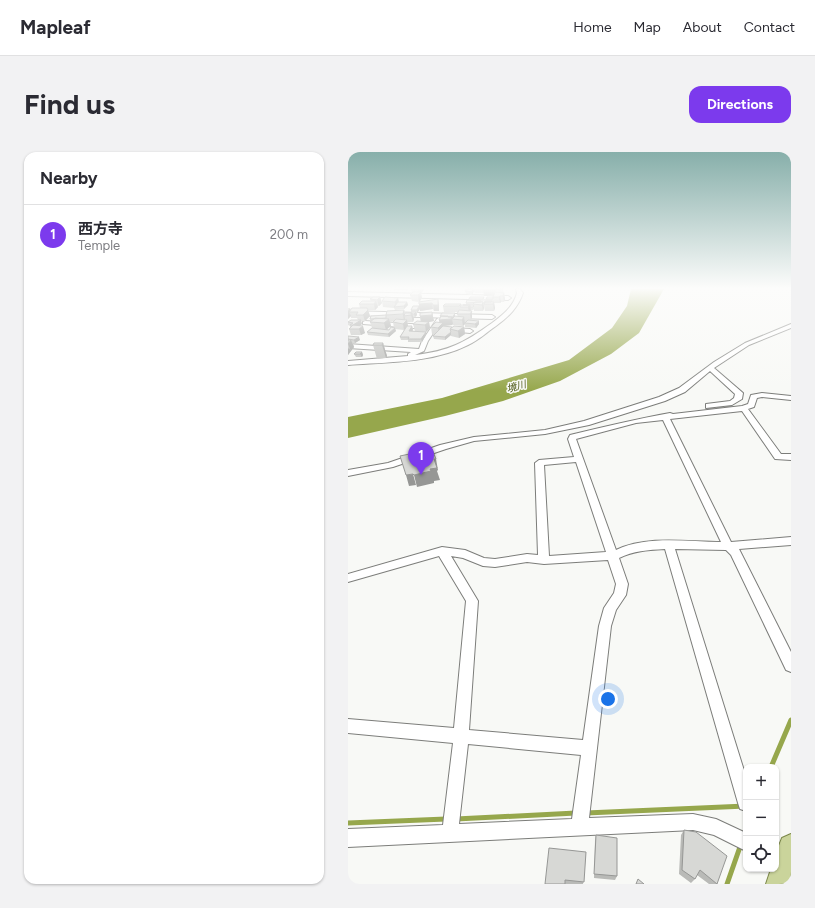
<!DOCTYPE html>
<html lang="en">
<head>
<meta charset="utf-8">
<style>
  body { margin:0; font-family:Figtree,"Noto Sans JP",sans-serif; background:#f2f2f3; color:#2b2b33 }
  .controls { position:absolute; right:12px; bottom:12px; display:grid; overflow:hidden; border-radius:8px; box-shadow:0 1px 3px #0004 }
  .controls button { width:36px; height:36px; display:grid; place-items:center; padding:0; border:0; border-bottom:1px solid #e1e1e2; background:#fff; color:#2b2b33; font:20px sans-serif }
  .you { position:absolute; left:260px; top:547px; width:14px; height:14px; margin:-10px; border:3px solid #fff; border-radius:50%; background:#1a73e8; box-shadow:0 0 0 6px #1a73e833 }
  .badge { display:grid; place-items:center; width:26px; height:26px; border-radius:50%; background:#7c3aed; color:#fff; font-size:13px; font-weight:700 }
  .pin { position:absolute; translate:-50% -33px; filter:drop-shadow(0 1px 2px #0008) }
  .pin::after { content:''; position:absolute; top:21px; width:14px; height:12px; background:inherit; clip-path:polygon(0 0,100% 0,50% 100%) }
  .list { margin:0; padding:0; list-style:none }
  h2 { display:flex; justify-content:space-between; align-items:center; height:52px; margin:0; padding:0 16px; font-size:17px }
  h2 small { font-size:13px; font-weight:400; color:#7c7c81 }
  .list li { display:grid; grid-template-columns:26px 1fr auto; gap:12px; align-items:center; box-sizing:border-box; height:60px; padding:0 16px; border-top:1px solid #e1e1e2 }
  .list b { display:block; font-size:15px; white-space:nowrap }
  .list p { margin:0; font-size:13px; white-space:nowrap; color:#7c7c81 }
  .list em { font-size:13px; font-style:normal; color:#7c7c81 }
  .icon { flex:none; width:22px; height:22px; fill:none; stroke:currentColor; stroke-width:2; stroke-linecap:round; stroke-linejoin:round }
  .map { position:relative; flex:none; width:443px; height:732px; overflow:hidden; border-radius:12px }
  header { display:flex; align-items:center; gap:24px; box-sizing:border-box; height:56px; padding:0 20px; background:#fff; border-bottom:1px solid #e1e1e2 }
  header strong { font-size:19px }
  nav { display:flex; gap:22px; margin-inline-start:auto; font-size:14px }
  .intro { display:flex; align-items:center; justify-content:space-between; box-sizing:border-box; height:96px; padding:0 24px }
  h1 { margin:0; font-size:28px }
  .button { padding:10px 18px; border-radius:12px; background:#7c3aed; color:#fff; font-size:14px; font-weight:700 }
  main { display:flex; gap:24px; padding:0 24px }
  aside { flex:1; background:#fff; border-radius:12px; box-shadow:0 1px 3px #0004 }
  .map>svg:first-child { display:block }
</style>
</head>
<body>
<header>
<strong>Mapleaf</strong>
<nav><a>Home</a><a>Map</a><a>About</a><a>Contact</a></nav>
</header>
<div class="intro"><h1>Find us</h1><a class="button">Directions</a></div>
<main>
<aside>
<h2>Nearby<small></small></h2>
<ul class="list">
<li><span class="badge">1</span><div><b>西方寺</b><p>Temple</p></div><em>200 m</em></li>
</ul>
</aside>
<div class="map">
<svg width="443" height="732" viewBox="0 0 443 732">
  <rect width="100%" height="100%" fill="#f8f9f6"/>
  <path fill="#96a74c" d="M283 137H316L291 181 263 202 212 229 155 249 97 264 0 286V265L94 246 221 208 264 176 279 154Z"/>
  <g fill="none" stroke-linecap="round" stroke-linejoin="round">
    <path stroke="#96a74c" stroke-width="5" d="M423 615 443 568
      M238 661 398 654
      M108 667 228 661
      M0 671 98 667
      M379 732 393 692"/>
    <g stroke="#7c7d7a" stroke-width="2">
      <path id="minor" d="M168 137H172L175 141C170 156 160 165 148 174 139 180 131 188 120 193 84 211 39 210 0 213V209L60 204V202L63 200 0 196V192L71 197 74 189 89 167 91 166 94 168 80 189 76 199 67 203C101 199 116 191 144 171 155 163 165 155 169 141Z
        M0 140 160 144 163 146 160 148 0 144Z
        M0 159 144 163 147 165 144 167 0 163Z
        M17 169 78 173 81 175 78 177 15 172V170Z
        M443 172V176L401 193 366 216 395 241 394 247 384 253 358 256V252L382 249 386 246 387 242 362 219 337 240 317 249 241 273 197 282 126 289 98 297 45 315 0 324V318L40 311 92 293 126 285 197 278 236 269 311 245 331 236 366 210 397 191Z
        M104 176 122 177 125 179 122 181 102 179V177Z
        M414 241 443 244V248L414 245 409 246 406 255 400 257 433 302H443V308L427 307 394 259 322 267 383 390 443 385V393L391 397 443 500V520L438 518 383 403 378 398 327 397 398 625V659L392 657 390 651 317 397C300 398 285 399 271 406L280 432 278 443 268 458 263 474 241 666 345 662 368 667 398 681V699L366 683 345 678 0 695V677L95 673 105 591 0 581V567L106 576 118 449 91 404 0 430V422L94 395 117 398 136 406 147 407 179 402 190 403 187 311 191 308 226 305 220 287 222 283C255 275 289 267 322 261L325 262 394 254 400 252 403 243ZM315 268 373 390C339 390 300 383 268 398L228 287 288 271ZM228 310 258 400 201 404 196 313ZM103 404 115 406 135 414 147 415 179 410 196 412 260 408 268 432 266 441 256 456 251 474 235 588 121 578 130 449ZM120 592 233 603 224 667 111 672Z"/>
    </g>
    <g stroke="#7b8749" stroke-width="2">
      <path id="primary" d="M443 682V732H418L423 717H428V701L434 686Z"/>
    </g>
    <use href="#minor" fill="#fff" fill-rule="evenodd"/>
    <use href="#primary" fill="#cad49b" fill-rule="evenodd"/>
  </g>
  <path fill="#b9bab7" fill-rule="evenodd" d="M46 137H61L59 138H46Z
    M63 137H76L73 141 74 146 72 149 91 153V159H86L85 157 72 159V157L69 161V163L67 165H65L66 167 65 170H59L60 174H64L65 178 64 179 78 180V183L74 190H60V188H53L52 185 56 178 47 177 48 179 41 185 20 183 19 180 24 176 22 170 23 169 22 167 23 164 57 162 62 161 63 160V158L71 154V150L64 149 62 143 64 142ZM46 169 45 170 46 176 41 178 39 177 43 174 42 170Z
    M118 137H155L157 147 156 150H153L152 151H146L147 156 146 159H137L136 154V156L135 159H126V157L125 158H122L124 165 123 168 131 172 128 176 117 175V172L115 174 105 173V172L104 173 95 174 104 175H116L117 182 111 186 103 184V183L97 188 86 187 85 184 87 182H84L83 175 92 171 91 168 92 166V164L107 161V164L110 165 109 162 110 160H96L95 154 113 152V153H118V151L121 148V147L136 145V148L135 150 138 149V147L145 145 146 143 136 144V141H127L126 139 124 143 118 142 117 139Z
    M32 145 34 151 31 154H30V155L27 158H20L22 164 17 169H13L14 172 11 174 17 181 13 183H3L1 177 2 176V174L0 173V170L10 168 9 166H3V164L0 167V156H2L3 158 12 156 11 152 23 149 22 147Z
    M50 146 51 150H59L60 153 56 157 47 158 46 156 35 155 34 149Z
    M84 160 86 169 81 170 82 176 78 180 67 179 65 172 73 169 72 164Z
    M0 184 12 188 7 191H5L6 195 0 203Z
    M35 191 39 204 38 206 29 207 25 193Z
    M14 200 15 203 14 205H8L6 202Z
    M336 678 369 732H361L349 723 347 727 343 731 331 722 333 683Z
    M248 683 269 724 267 728 246 726 247 688Z
    M238 700 235 732H197Z"/>
  <path fill="#969795" d="M70 137H76V138L73 141 74 146 71 150 70 143 71 142Z
    M125 137H126V139L124 143V140Z
    M142 137H149L148 138V141L147 143 136 144 135 138Z
    M156 141 157 147 156 150 155 144Z
    M152 144 153 150 152 151 151 145Z
    M32 145 34 151 31 154 29 148Z
    M50 146 51 152 48 155 47 150Z
    M90 147 91 153V159H86L85 153Z
    M28 149 30 155 27 158 26 152Z
    M59 150 60 153 56 157V154Z
    M135 150 136 156 135 159 134 153Z
    M146 150 147 156 146 159 145 152Z
    M84 151 85 157 72 159V157L69 161V158L71 154V152Z
    M122 153 123 159 121 161 120 155Z
    M2 156 3 160H1L3 164 0 167V159Z
    M20 158 22 164 17 169 15 163Z
    M56 158 57 164H56L57 166 56 169 55 162Z
    M124 159V165L123 168 122 162Z
    M68 160 69 163 67 165 66 162Z
    M84 160 86 169 81 170 82 176 78 180 77 173 73 171 72 164Z
    M64 161 66 167 65 170 63 163Z
    M107 161V165L104 167 105 172 104 173 95 174 96 177 91 182 90 176 92 173 91 168 103 167Z
    M116 165 117 172 115 174 114 168Z
    M41 167 43 174 38 178 36 171Z
    M13 168 14 172 7 177 5 173Z
    M59 168 60 174 56 178 55 172Z
    M131 169V172L128 176 127 172Z
    M15 174 17 181 13 183 11 177Z
    M64 174 65 178 62 183 61 179Z
    M116 175 117 182 111 186 110 179Z
    M47 176 48 179 41 185 40 182Z
    M78 180V183L74 190 73 187Z
    M103 180V183L97 188V185Z
    M11 185 12 188 7 191 6 188Z
    M3 188 6 195 3 199 0 192Z
    M35 191 39 204 38 206 34 193Z
    M1 196 3 199 0 203V197Z
    M14 200 15 203 14 205 12 202Z
    M86 307H88L90 318 89 319 92 328 86 329V331L69 335 66 323 82 317Z
    M65 322 68 333 61 334 58 323Z"/>
  <path fill="#d7d8d5" stroke="#969795" d="M118 137H125L124 140 117 139Z
    M148 137H155L154 138H148Z
    M65 140H73L70 143H62Z
    M147 140 156 141 155 144H152L151 145H145Z
    M25 145H32L29 148 22 147Z
    M37 145 50 146 47 150 34 149Z
    M122 145H136L135 147H121Z
    M139 145H145V147H138Z
    M90 147V153H85L84 151 71 152V150Z
    M119 148 133 149V150L118 151Z
    M14 149H28L26 152H11Z
    M137 149H144L143 150H137V151H136Z
    M50 150H59L56 154 46 155Z
    M127 150H135L134 153 125 152Z
    M137 150H146L145 152H136Z
    M97 152H113L111 154H95Z
    M113 153H122L120 155H112Z
    M115 153H125L126 154 125 155H122V153Z
    M65 154H71L69 158H63Z
    M4 156H19L20 158 15 163H8L10 160H1Z
    M56 158 55 162 38 163 39 159Z
    M111 158 124 159 122 162H109Z
    M63 160H68L66 162H64V161H62Z
    M84 160V163L72 164V161Z
    M57 161H64L63 163 56 164Z
    M94 161H107L105 165H100V164H92Z
    M38 163V166L22 167 23 164Z
    M93 164 104 165 103 167 91 168Z
    M107 164 116 165 114 168 104 167Z
    M27 166 41 167 36 171 22 170Z
    M48 167 59 168 55 172 45 170Z
    M3 168H13L5 173H2L5 171 0 170Z
    M120 168 131 169 127 172 117 171Z
    M69 169 81 170 77 173 65 172Z
    M88 170 95 171 90 176 83 175Z
    M5 173 15 174 11 177H1Z
    M59 174H64L61 179 78 180 73 187H60L61 185H52Z
    M95 174 104 175 102 177 103 180 97 185 85 184Z
    M106 174 116 175 110 179 102 177Z
    M43 175 47 176 40 182 19 180 24 176 41 178Z
    M0 184 11 185 6 188 0 187Z
    M0 188H3L0 192Z
    M26 191H35L34 193H25Z
    M8 200H14L12 202H6Z
    M84 297 88 307H86L89 316 82 317 83 319 66 323 65 322 58 323 52 304Z
    M336 678 348 680 379 704 369 732 352 718 347 727 334 718Z
    M248 683 269 686V724L246 722Z
    M201 696 238 700 236 730 217 728V732H197Z
    M290 727 296 732H288Z"/>
  <linearGradient id="sky" x2="0" y2="1"><stop stop-color="#87afaa"/><stop offset="0.57" stop-color="#fcfcfb"/><stop offset="1" stop-color="#fcfcfb" stop-opacity="0"/></linearGradient>
  <rect width="443" height="239" fill="url(#sky)"/>
  <g text-anchor="middle" stroke-width="3" stroke-linejoin="round" paint-order="stroke">
    <g font-size="10" font-style="italic" fill="#4d5816" stroke="#f8f9f6">
      <text transform="translate(168 234) rotate(-15)" y="4">境川</text>
    </g>
  </g>
</svg>
<div class="controls">
<button>+</button>
<button>−</button>
<button><svg class="icon" aria-label="locate" viewBox="0 0 24 24"><circle cx="12" cy="12" r="6"/><path d="M12 2v4M12 18v4M2 12h4M18 12h4"/></svg></button>
</div>
<div class="you"></div>
<div class="pin badge" style="left:73px;top:323px">1</div>
</div>
</main>
</body>
</html>
